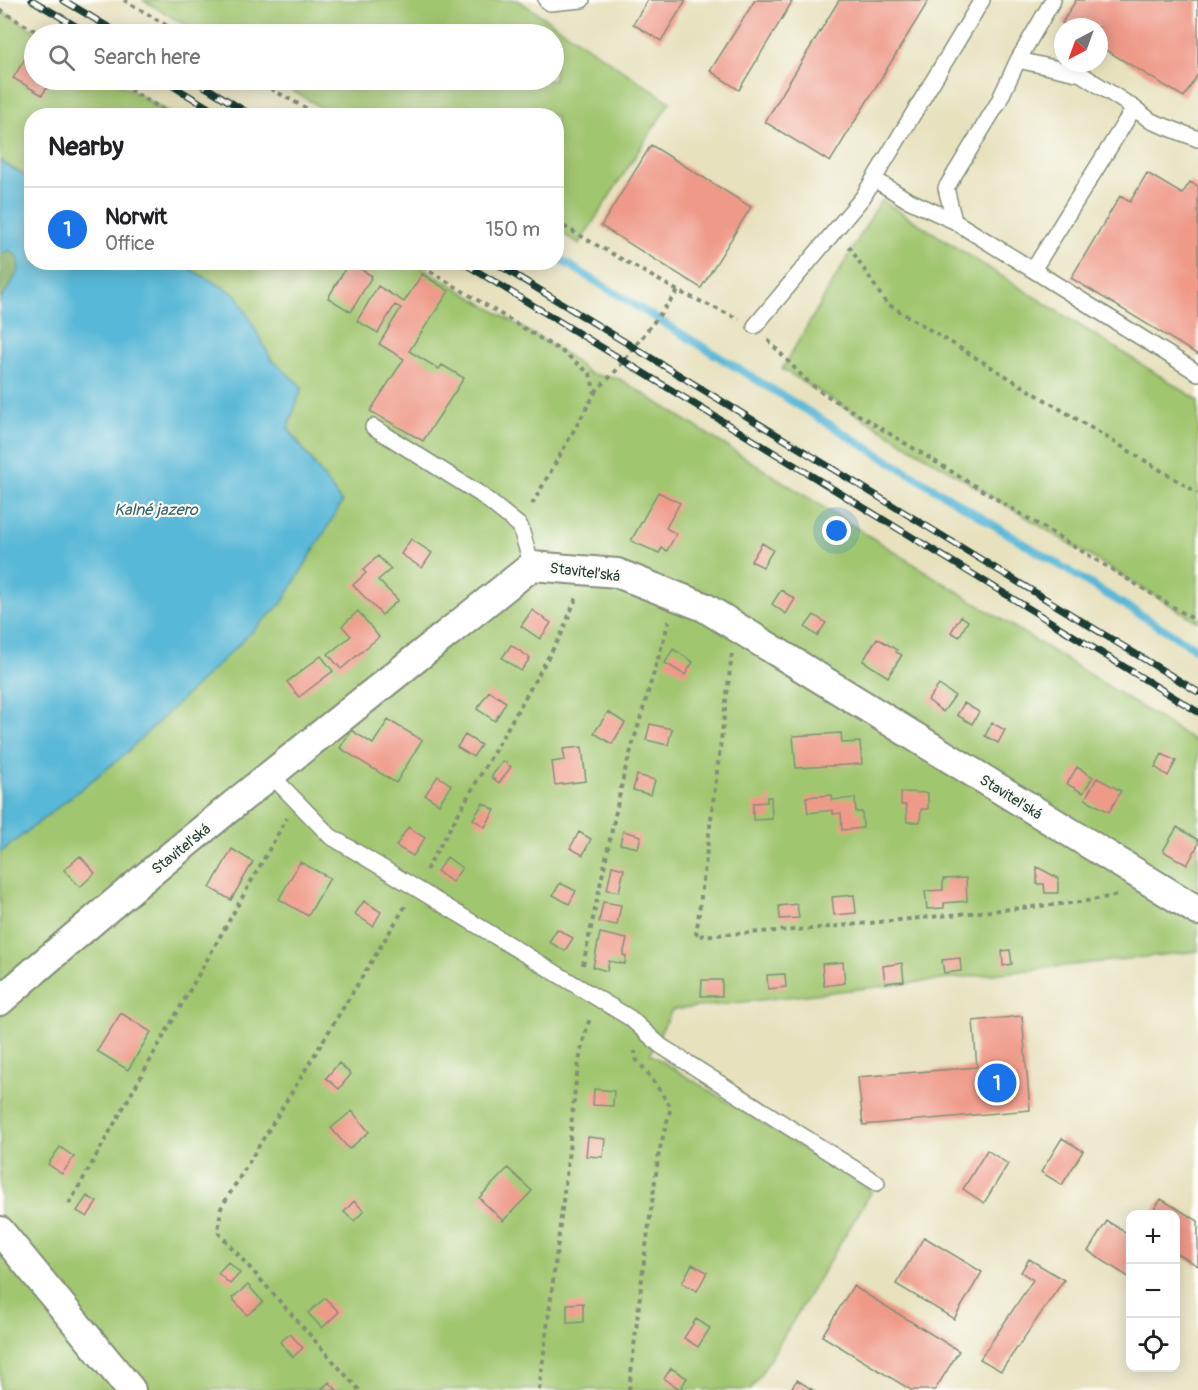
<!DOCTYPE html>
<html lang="en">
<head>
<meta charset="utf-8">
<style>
  body { margin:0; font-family:Pangolin,sans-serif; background:#f2f2f2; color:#202124 }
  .controls { position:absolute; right:18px; bottom:18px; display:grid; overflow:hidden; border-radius:12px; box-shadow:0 3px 15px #0003 }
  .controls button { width:54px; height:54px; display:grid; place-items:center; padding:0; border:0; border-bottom:2px solid #e0e0e0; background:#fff; color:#202124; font:30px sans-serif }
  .compass { position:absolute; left:1054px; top:18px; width:54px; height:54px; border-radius:50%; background:#fff; box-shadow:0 3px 15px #0003; rotate:221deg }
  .you { position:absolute; left:837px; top:531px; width:21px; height:21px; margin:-15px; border:4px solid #fff; border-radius:50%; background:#1a73e8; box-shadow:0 0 0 9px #1a73e833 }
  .badge { display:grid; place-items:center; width:39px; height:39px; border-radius:50%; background:#1a73e8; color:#fff; font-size:20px; font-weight:700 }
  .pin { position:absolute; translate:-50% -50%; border:3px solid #fff; box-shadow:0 2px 6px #0006 }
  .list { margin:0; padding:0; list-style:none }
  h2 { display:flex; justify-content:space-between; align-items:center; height:78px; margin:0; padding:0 24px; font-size:26px }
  h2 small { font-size:20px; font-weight:400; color:#757577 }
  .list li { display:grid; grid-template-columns:39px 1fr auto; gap:18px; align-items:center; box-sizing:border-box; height:84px; padding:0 24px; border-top:2px solid #e0e0e0 }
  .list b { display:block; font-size:22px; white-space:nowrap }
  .list p { margin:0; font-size:20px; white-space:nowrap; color:#757577 }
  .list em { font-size:20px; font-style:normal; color:#757577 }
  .icon { flex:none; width:33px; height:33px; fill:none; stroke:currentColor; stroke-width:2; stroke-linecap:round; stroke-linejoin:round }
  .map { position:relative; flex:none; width:1198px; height:1390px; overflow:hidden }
  .search { position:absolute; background:#fff; box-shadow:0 3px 15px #0003; left:24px; top:24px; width:540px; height:66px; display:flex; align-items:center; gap:15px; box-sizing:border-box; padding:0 21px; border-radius:33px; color:#757577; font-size:22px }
  .panel { position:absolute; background:#fff; box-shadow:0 3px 15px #0003; left:24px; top:108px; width:540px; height:162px; border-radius:24px }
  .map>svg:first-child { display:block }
</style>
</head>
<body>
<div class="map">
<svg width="1198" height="1390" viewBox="0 0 1198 1390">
  <rect width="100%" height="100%" fill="#fdfcf7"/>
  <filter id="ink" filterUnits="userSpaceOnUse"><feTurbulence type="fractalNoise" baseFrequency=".0167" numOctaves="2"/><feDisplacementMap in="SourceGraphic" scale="12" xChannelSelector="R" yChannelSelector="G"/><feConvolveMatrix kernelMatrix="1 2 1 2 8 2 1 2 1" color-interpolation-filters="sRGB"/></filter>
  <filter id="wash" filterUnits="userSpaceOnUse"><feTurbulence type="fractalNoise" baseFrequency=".008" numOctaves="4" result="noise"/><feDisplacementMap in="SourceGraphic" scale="24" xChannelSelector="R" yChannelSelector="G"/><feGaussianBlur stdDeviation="1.35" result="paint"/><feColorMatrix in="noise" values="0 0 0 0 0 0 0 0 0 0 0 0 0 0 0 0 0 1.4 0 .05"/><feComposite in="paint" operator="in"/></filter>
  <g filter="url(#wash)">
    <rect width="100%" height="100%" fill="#e7e1be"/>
    <path fill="#a1c670" stroke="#608252" stroke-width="1.5" d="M143 0H518L670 102 579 244 557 230 556 116 334 115 274 80H554V34H200Z
      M0 10 40 34H34V80H114L173 115 32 116 31 179 0 161Z
      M881 200 1198 400V622L782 369Z
      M179 263H415L566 354 590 374 620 379 1198 743V951L672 1010 650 1054 872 1191 751 1390H0V853L124 755 342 503 288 428 302 387 271 359 237 295Z"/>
    <path fill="#80ab62" stroke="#50744b" stroke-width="1.5" d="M10 250 19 258V271L0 301V254Z"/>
    <path fill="#59b8d7" stroke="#3c7a86" stroke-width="1.5" d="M0 161 31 179 32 262 179 263 237 295 271 359 302 387 288 428 342 503 282 603 124 755 0 853V301L19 271V258L10 250 0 254Z"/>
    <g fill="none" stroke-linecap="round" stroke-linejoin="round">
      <path stroke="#59b8d7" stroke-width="8" d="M556 257 1198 650"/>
    </g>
    <g id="blocks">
      <path fill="#ef9a89" d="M648 0H686L661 41 633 24Z
        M755 0H793L739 90 710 71Z
        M839 0H929L830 162 765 122Z
        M1076 0H1198V74L1184 97 1099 46V27H1069L1062 23Z
        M33 46 34 47V80H52L42 95 13 78Z
        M651 145 751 207 701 288 601 226Z
        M1147 173 1182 194 1190 182 1198 186V355L1071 278 1120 196 1130 202Z
        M349 262 372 276 351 312 328 298Z
        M422 274 449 291 409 351 439 369 442 365 464 378 423 441 370 411 404 359 379 344 401 308 395 305 378 333 357 321 378 286 404 302Z
        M658 492 680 503 666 528 676 534 667 551 662 548 659 553 631 541Z
        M411 539 432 553 422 568 401 554Z
        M762 543 773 550 763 567 751 561Z
        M378 556 391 569 378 580 398 600 382 615 353 585 366 573 363 570Z
        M781 590 795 599 786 614 772 604Z
        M532 610 551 623 540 639 521 626Z
        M358 611 379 637 341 669 328 654 351 636 342 626Z
        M814 615 826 623 817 636 805 627Z
        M961 616 968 621 959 637 951 632Z
        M877 638 897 650 896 652 902 655 888 677 863 661Z
        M511 645 530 658 521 671 502 658Z
        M673 649 693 662 685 675 665 663Z
        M321 656 333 671 299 697 287 682Z
        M939 685 955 696 943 712 928 700Z
        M489 691 506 702 495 721 477 709Z
        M964 703 979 712 972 724 957 715Z
        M608 712 625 723 612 744 594 733Z
        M388 720 422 740 396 783 340 748 351 730 373 744Z
        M992 723 1005 730 998 743 985 736Z
        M650 724 672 729 668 745 646 740Z
        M841 733 842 743 860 742 862 764 796 768 793 736Z
        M465 735 481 745 473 757 457 747Z
        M582 747 586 781 555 785 552 762 565 760 563 749Z
        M1162 754 1176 761 1168 776 1155 767Z
        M503 761 511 767 499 783 491 777Z
        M1077 767 1093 777 1083 793 1067 784Z
        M637 775 655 780 651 795 633 790Z
        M438 776 451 785 439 804 425 795Z
        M1097 778 1121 791 1109 812 1085 799Z
        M901 792 928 793V809H921L920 822H907L906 805H901Z
        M832 795V800L855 798 856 812H862L863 828 842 830 841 813 833 814V810L808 813 806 797Z
        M767 797H771L772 819 753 820V803L767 802Z
        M483 803 495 810 485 827 473 819Z
        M408 827 425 838 413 856 396 846Z
        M1177 827 1198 840V845L1187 865 1163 851Z
        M623 831 641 836 638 848 620 844Z
        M579 832 591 839 583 855 570 848Z
        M232 849 253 862 231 900 210 888Z
        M80 856 95 873 80 887 64 870Z
        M447 857 462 868 452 882 437 871Z
        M300 862 330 878 308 916 279 899Z
        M612 866 624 869 619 892 607 890Z
        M1037 867 1058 878V893H1045L1044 884H1037Z
        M966 878 967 901 944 903V908L927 909 925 891 943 890V879Z
        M560 883 576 891 569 904 553 895Z
        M854 895 856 913 834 915 832 897Z
        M364 901 381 912 373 926 355 914Z
        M603 902 621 905 617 925 599 922Z
        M797 904 799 918 780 919 779 906Z
        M557 929 573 938 565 951 549 942Z
        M600 933 627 939 623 955 626 956 625 964 609 961 607 971 593 967Z
        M1010 950 1012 964 1003 966 1002 951Z
        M960 958 961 971 944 973 942 960Z
        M843 962 845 983 824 986 822 964Z
        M902 963 904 981 885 983 883 966Z
        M785 974 786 987 768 989 767 975Z
        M702 980H722V996H701Z
        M121 1013 151 1032 128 1070 97 1051Z
        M1022 1016 1030 1110 863 1125 858 1077 977 1067 973 1021Z
        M339 1063 351 1074 339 1089 326 1078Z
        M594 1089 614 1091 613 1106 593 1105Z
        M352 1111 369 1132 349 1149 331 1128Z
        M588 1137 605 1139 603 1157 586 1156Z
        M1062 1138 1083 1151 1062 1185 1041 1172Z
        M60 1147 74 1157 62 1174 48 1164Z
        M987 1150 1008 1164 984 1203 963 1189Z
        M508 1168 532 1191 503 1221 479 1198Z
        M87 1196 97 1202 87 1217 77 1211Z
        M1161 1199 1198 1221V1266L1176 1253V1215L1151 1214Z
        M354 1201 364 1211 354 1221 344 1212Z
        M1107 1221 1130 1235V1278L1088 1251Z
        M924 1237 982 1272 954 1319 896 1284Z
        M1029 1259 1064 1280 1001 1371 980 1359 1033 1280 1021 1272Z
        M228 1262 240 1273 230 1284 218 1273Z
        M692 1264 707 1272 697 1291 682 1283Z
        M248 1285 263 1302 247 1315 232 1298Z
        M853 1286 959 1351 935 1390H911L822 1336Z
        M325 1298 339 1312 322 1328 308 1313Z
        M583 1303V1322L567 1323V1304Z
        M696 1319 710 1328 698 1347 684 1338Z
        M290 1334 303 1348 293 1357 280 1342Z
        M671 1368 687 1378 680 1389 664 1379Z
        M797 1380 813 1390H790Z
        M329 1382 337 1390H321Z"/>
    </g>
  </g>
  <g filter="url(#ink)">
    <use href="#blocks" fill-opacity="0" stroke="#838f79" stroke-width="1.5"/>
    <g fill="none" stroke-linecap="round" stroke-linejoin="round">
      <g stroke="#838f79" stroke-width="18">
        <path id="lane" d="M546 0 550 3 582 0
          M1018 60 1081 74 1134 108 1151 121 1198 139
          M874 179 906 199 954 221 946 188 998 103 1018 60 1053 0
          M954 221 1033 270 1134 108
          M1033 270 1198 373
          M755 326 863 197 982 0
          M373 427 480 494 520 526 532 566
          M271 775 330 836 630 1018 661 1046 877 1183"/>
      </g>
      <g stroke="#838f79" stroke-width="32">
        <path id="street" d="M0 1001C172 850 353 709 532 566L617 573 704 607 1198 911
          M0 1231 131 1390"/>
      </g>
      <path stroke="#838f79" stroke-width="4" stroke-dasharray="4.5 4.5" stroke-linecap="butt" d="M124 0 181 34
        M0 10 40 34
        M114 80 173 116
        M255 80 320 116
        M556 222 678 291 739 319
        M849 246 886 303 1198 493
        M415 262 566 354 590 374 595 393 530 508
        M768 340 803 377 818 390 1198 622
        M595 392 615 372 678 291
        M732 654 696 936 809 929 1081 902 1119 895
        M426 870 561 635 577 596
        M583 965 624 774 669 621
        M69 1204 287 818
        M359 1390 218 1232 221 1208 406 905
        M539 1390C549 1313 559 1236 568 1159 573 1115 575 1057 591 1016
        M629 1390 644 1261 659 1152 671 1107 647 1072 636 1059 635 1051"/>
      <use href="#lane" stroke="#fff" stroke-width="15"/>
      <use href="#street" stroke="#fff" stroke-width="28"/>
      <g stroke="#1f3d34" stroke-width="7">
        <path id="rail" d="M32 0 89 34
          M63 0 120 34
          M163 80 222 116
          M194 80 253 116
          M462 262 1198 712
          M494 262 1198 692"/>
      </g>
      <use href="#rail" stroke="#fdfcf7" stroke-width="4.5" stroke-dasharray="14" stroke-linecap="butt"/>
    </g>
  </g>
  <g text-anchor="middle" stroke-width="4.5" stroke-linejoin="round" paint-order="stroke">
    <g font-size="15" fill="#1f3d34" stroke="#fdfcf7">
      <text transform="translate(585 572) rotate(7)" y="5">Staviteľská</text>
      <text transform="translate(1011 797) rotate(32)" y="5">Staviteľská</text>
      <text transform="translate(181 849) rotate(-39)" y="5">Staviteľská</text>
    </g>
    <g font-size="16" font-style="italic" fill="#306265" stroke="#fdfcf7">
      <text x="156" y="515">Kalné jazero</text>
    </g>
  </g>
</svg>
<div class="controls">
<button>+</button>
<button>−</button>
<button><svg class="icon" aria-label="locate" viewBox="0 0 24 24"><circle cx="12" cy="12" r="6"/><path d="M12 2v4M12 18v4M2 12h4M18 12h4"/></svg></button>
</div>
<svg class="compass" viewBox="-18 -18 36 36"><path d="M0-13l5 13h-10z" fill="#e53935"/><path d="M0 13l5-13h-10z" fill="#757577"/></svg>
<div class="you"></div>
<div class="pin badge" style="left:997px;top:1083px">1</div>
<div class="search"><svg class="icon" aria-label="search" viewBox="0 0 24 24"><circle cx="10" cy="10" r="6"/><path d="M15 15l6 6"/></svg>Search here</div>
<section class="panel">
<h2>Nearby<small></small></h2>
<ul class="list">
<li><span class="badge">1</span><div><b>Norwit</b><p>Office</p></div><em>150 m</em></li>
</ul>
</section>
</div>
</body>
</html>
